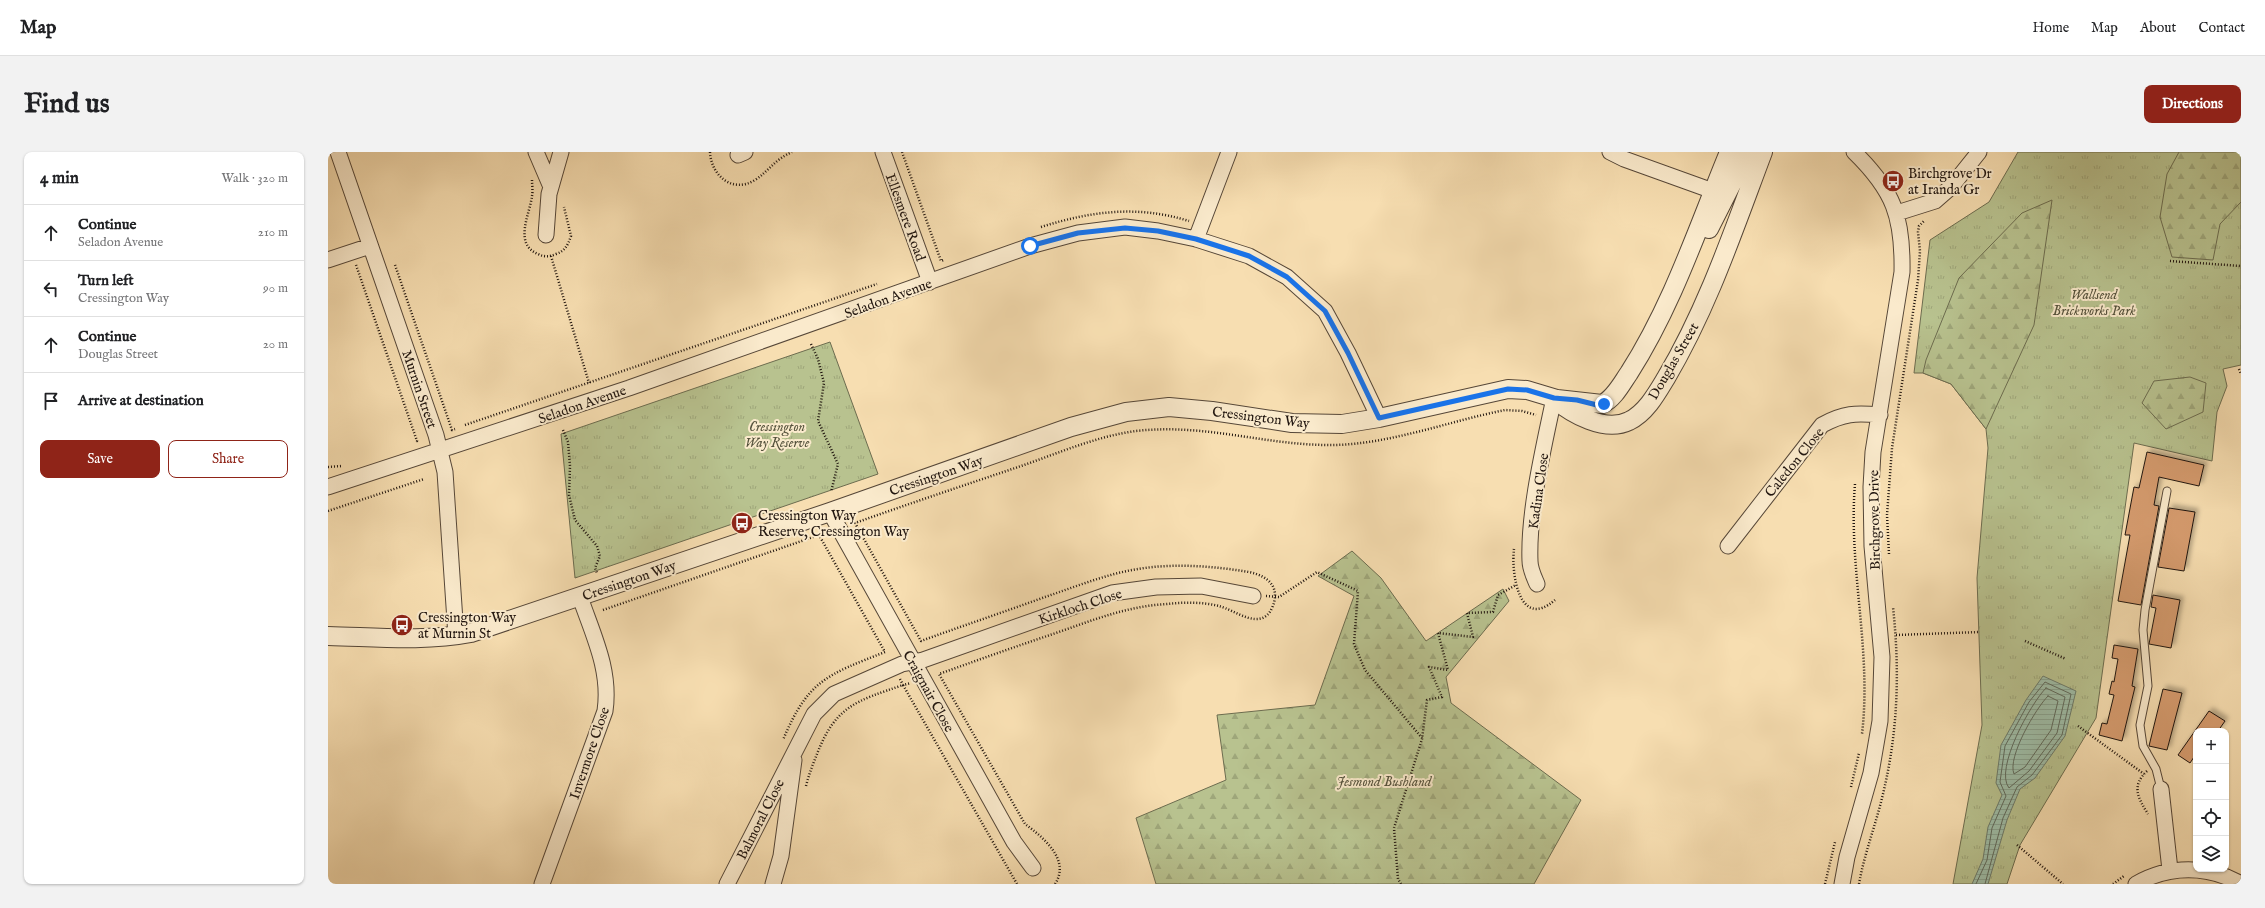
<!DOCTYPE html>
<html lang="en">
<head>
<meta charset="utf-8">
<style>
  body { margin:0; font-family:"IM FELL English",serif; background:#f2f2f2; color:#202124 }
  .controls { position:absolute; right:12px; bottom:12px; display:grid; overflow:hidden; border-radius:8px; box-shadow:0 1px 3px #0004 }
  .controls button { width:36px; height:36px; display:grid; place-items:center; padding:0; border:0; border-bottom:1px solid #e0e0e0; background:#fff; color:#202124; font:20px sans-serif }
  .stop { position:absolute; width:12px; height:12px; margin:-9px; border:3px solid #1a73e8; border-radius:50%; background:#fff }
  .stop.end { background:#1a73e8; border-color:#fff; box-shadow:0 1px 4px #0008 }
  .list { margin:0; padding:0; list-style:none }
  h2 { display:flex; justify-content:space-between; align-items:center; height:52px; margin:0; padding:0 16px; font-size:17px }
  h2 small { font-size:13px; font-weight:400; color:#757577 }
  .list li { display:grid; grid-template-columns:26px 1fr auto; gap:12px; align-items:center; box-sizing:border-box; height:56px; padding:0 16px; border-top:1px solid #e0e0e0 }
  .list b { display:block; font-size:15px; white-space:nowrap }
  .list p { margin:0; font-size:13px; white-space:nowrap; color:#757577 }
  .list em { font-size:13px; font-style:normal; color:#757577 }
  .actions { display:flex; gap:8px; padding:12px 16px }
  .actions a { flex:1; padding:9px 0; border:1px solid #8f2418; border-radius:8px; text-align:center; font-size:14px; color:#8f2418 }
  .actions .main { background:#8f2418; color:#fff }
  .icon { flex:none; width:22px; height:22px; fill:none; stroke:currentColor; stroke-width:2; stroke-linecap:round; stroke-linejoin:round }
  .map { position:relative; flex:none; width:1913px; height:732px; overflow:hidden; border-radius:8px }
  header { display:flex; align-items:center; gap:24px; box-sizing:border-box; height:56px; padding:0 20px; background:#fff; border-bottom:1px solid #e0e0e0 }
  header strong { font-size:19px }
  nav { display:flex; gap:22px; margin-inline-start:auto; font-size:14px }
  .intro { display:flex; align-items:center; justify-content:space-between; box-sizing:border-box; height:96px; padding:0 24px }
  h1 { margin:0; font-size:28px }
  .button { padding:10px 18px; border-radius:8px; background:#8f2418; color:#fff; font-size:14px; font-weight:700 }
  main { display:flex; gap:24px; padding:0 24px }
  aside { flex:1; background:#fff; border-radius:8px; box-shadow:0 1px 3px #0004 }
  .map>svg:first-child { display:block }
</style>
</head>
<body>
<header>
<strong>Map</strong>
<nav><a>Home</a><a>Map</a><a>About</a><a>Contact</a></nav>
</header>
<div class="intro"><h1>Find us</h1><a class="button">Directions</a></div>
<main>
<aside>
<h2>4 min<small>Walk · 320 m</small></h2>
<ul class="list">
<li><svg class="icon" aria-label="ahead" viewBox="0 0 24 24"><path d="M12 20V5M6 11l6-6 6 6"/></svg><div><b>Continue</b><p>Seladon Avenue</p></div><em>210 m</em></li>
<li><svg class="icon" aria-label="left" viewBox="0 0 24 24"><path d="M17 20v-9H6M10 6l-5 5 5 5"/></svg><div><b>Turn left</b><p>Cressington Way</p></div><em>90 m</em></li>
<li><svg class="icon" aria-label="ahead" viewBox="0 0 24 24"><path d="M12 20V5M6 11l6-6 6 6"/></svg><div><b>Continue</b><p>Douglas Street</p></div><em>20 m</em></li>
<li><svg class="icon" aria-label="arrive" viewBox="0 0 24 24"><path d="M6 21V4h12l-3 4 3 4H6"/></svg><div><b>Arrive at destination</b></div></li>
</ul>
<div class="actions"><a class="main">Save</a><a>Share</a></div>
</aside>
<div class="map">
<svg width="1913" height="732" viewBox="0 0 1913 732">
  <defs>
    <pattern id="grass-tufts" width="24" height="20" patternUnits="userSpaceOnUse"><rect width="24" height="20" fill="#b8c28f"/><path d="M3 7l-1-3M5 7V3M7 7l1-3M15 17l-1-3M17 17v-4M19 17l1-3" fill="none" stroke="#9ea67a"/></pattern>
    <pattern id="forest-firs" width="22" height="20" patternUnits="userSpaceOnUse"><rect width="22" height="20" fill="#b8c28f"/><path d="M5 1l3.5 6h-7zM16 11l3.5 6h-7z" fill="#9ea67a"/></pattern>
    <pattern id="water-rules" width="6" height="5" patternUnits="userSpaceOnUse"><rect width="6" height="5" fill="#9ebda7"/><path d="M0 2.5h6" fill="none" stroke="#88a28f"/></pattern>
    <filter id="shadow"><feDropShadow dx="3.5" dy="-3.5" stdDeviation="2" flood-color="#0004"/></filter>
  </defs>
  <rect width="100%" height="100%" fill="#f7deb1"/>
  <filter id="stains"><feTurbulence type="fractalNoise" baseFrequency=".005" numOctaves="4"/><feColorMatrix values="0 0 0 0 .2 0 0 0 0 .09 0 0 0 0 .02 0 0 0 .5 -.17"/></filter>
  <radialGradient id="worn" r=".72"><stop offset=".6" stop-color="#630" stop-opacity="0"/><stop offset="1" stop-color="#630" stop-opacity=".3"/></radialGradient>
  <path fill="url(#grass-tufts)" stroke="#6c6c4f" d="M1690 0H1913V213L1895 217 1899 234 1889 260 1884 309 1806 291 1768 566 1692 693 1679 732H1625L1654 573 1649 426 1660 296 1658 277 1623 232 1595 221H1586L1602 88 1661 50Z
    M502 190 550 322 247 426 233 282Z"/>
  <path fill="url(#forest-firs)" stroke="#6c6c4f" d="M1851 0H1913V50L1892 72 1885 108 1844 105 1832 65 1839 22Z
    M1724 48 1706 173 1658 277 1623 232 1595 221 1598 208 1631 126 1694 61Z
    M1862 225 1878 231 1875 260 1838 277 1814 251 1826 229Z
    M1024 399 1053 426 1098 489 1175 437 1181 449 1118 525 1123 551 1253 648 1206 732H828L808 666 898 628 889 563 987 553 1026 444 990 424Z"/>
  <path fill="url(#water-rules)" stroke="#6c7a6a" d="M1715 524 1748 539 1737 584 1707 626 1692 637 1679 668 1660 732H1644L1655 707 1660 675 1674 643 1668 631 1673 593 1698 548Z"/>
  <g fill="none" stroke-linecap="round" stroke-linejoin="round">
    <path stroke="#5f695b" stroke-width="1" d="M1718 536 1737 545 1729 581 1701 619 1681 636C1666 617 1703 551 1718 536Z
      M1720 544 1730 549 1723 578 1697 615 1686 622C1679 605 1708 556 1720 544Z
      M1648 732 1659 708 1664 676 1678 644 1672 630 1677 594 1701 550 1717 530 1743 542 1734 583 1704 623 1689 635 1675 666 1657 732"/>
  </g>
  <path fill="#d59b6e" stroke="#20150f" filter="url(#shadow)" d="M1819 300 1876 313 1871 334 1831 325 1826 353 1831 354 1813 453 1790 449 1802 383H1797L1806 335 1811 336Z
    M1841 356 1867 360 1856 419 1830 415Z
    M1825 443 1852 448 1843 496 1821 492 1828 456 1823 455Z
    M1786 493 1810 497 1804 534 1807 535 1794 589 1771 583 1774 571 1779 572 1786 543 1781 542 1784 529 1786 530 1790 507 1784 506Z
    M1835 537 1854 541 1839 598 1821 594Z
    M1881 559 1897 569 1890 579H1868V602L1862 611 1850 603Z"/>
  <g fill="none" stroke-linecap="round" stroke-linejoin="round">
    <g stroke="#564738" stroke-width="9">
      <path id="service" d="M1833 637 1828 617 1815 594 1812 573 1820 534 1815 478 1817 458 1839 339"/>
    </g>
    <g stroke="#564738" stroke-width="17">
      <path id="minor" d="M10 0 108 283 117 320 128 484
        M208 0 223 35
        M555 0 602 130
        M1282 0 1296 7 1385 39
        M410 3 417 0
        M1569 61 1607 49 1623 35 1651 0
        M218 83 221 42 233 0
        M868 87 901 0
        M0 108 42 94
        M0 335 301 236 702 94 750 81 797 75 830 79 868 87 921 104 959 125 997 159 1020 201 1051 266
        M502 360 686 690 705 716
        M1400 394 1494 273C1516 261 1527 261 1552 263
        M1209 432C1206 425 1202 417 1202 409 1200 360 1216 294 1226 246
        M1833 637 1842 718
        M214 732 277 559C283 518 265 483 252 445
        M399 732 486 562 506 542 574 512 595 508 784 441 828 435 873 434 925 444
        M445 732 453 704 466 608
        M1514 732 1519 705 1543 621 1552 569 1554 505 1544 394 1543 335 1545 300 1574 120C1575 65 1566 39 1526 0
        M1808 732C1841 713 1880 713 1913 732"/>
    </g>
    <g stroke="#564738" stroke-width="20">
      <path id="tertiary" d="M1381 77 1420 0
        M1226 247C1244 262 1277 281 1301 269 1318 261 1329 241 1338 226 1380 155 1406 77 1435 0
        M0 484C47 485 96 490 143 481L502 360 743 275 798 260 841 255 884 259 964 271 1014 272 1051 266 1180 237 1199 238 1229 247 1274 252C1286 247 1294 231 1301 221 1345 152 1370 75 1401 0"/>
    </g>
    <path stroke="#20150f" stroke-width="2.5" stroke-dasharray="1 2" stroke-linecap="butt" d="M382 0C383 23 404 42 427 28 441 19 446 8 464 0
      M574 0 613 109 616 108
      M204 28C204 33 205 39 204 44 202 62 185 92 210 102 216 105 221 105 228 102 237 99 240 93 243 84L236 55
      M713 75C764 59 809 53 861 69
      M223 104 261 231
      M1842 109 1913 114
      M28 113 89 289 87 290
      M67 113 124 278 127 277
      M483 192 490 207 496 231 490 269 510 312 503 340
      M1911 217 1913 222
      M137 273 549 132
      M235 278 240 290 242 314 241 343 247 368 269 394 272 404 267 416 269 421
      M0 315 14 314
      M1527 332C1520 416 1544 498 1534 582
      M0 359 96 327
      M1186 397C1183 421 1191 479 1227 448
      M1561 402 1559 363 1564 296 1590 128 1592 99 1590 80 1591 74 1597 68
      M938 444 951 445 989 420 1030 439 1026 492 1037 518 1094 586
      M275 458 491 383 557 500C499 523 480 528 455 588
      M1568 483 1652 480
      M1697 489 1738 507
      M572 527 575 533 583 531
      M1750 574 1816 622
      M1819 619C1803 634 1810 646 1820 662
      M478 634C481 622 485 612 489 602 508 553 529 549 575 533L689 732
      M1523 635 1531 601
      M1689 693 1735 732
      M727 732C743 708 715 685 697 672L611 522C650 508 689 494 728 481 765 468 800 454 839 452 856 450 875 450 891 454 907 458 933 480 944 456 953 436 941 424 921 420 885 414 846 411 810 417 778 422 747 435 717 445 676 460 634 474 593 489L527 371C583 351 640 332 696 313 733 300 770 284 808 279 879 271 938 294 1006 293 1062 292 1122 269 1177 258L1194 259 1208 263
      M1073 732 1070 727 1066 676 1094 587 1099 548 1114 545 1101 515 1120 518 1110 481 1145 485 1139 461 1165 460 1170 443 1188 433
      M1497 732 1507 690
      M1531 732C1536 703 1547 675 1554 646 1570 582 1572 520 1565 455
      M1785 732 1796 724"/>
    <use href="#service" stroke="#faeacc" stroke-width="7"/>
    <use href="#minor" stroke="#faeacc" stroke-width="15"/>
    <use href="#tertiary" stroke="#faeacc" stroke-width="18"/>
  </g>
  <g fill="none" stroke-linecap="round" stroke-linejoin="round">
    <path stroke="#1a73e8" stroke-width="5" d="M702 94 750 81 797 76 830 79 868 87 921 104 959 125 997 159 1020 201 1051 266 1180 237 1199 238 1226 246 1249 248 1269 253 1276 252"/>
  </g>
  <defs>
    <g id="bus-disc" transform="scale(1.15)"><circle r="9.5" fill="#8f2418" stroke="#faeacc"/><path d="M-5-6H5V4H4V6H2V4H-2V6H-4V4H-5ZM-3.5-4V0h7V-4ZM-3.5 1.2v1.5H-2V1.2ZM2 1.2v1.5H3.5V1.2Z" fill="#fff"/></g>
  </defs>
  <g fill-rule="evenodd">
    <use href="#bus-disc" x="1565" y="29"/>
    <use href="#bus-disc" x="414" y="371"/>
    <use href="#bus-disc" x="74" y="473"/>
  </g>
  <g text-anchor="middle" stroke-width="4" stroke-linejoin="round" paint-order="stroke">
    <g font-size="14" fill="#20150f" stroke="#faeacc" text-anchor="start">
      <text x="1580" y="26">Birchgrove Dr<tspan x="1580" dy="16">at Iranda Gr</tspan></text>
      <text x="430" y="368">Cressington Way<tspan x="430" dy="16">Reserve, Cressington Way</tspan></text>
      <text x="90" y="470">Cressington Way<tspan x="90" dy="16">at Murnin St</tspan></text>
    </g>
    <g font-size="14" fill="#20150f" stroke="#faeacc">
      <text transform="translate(578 65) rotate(70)" y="5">Ellesmere Road</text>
      <text transform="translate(560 146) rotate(-20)" y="5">Seladon Avenue</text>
      <text transform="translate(1345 209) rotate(-60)" y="5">Douglas Street</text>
      <text transform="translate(92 237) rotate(71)" y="5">Murnin Street</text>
      <text transform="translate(254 252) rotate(-19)" y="5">Seladon Avenue</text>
      <text transform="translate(933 265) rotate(7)" y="5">Cressington Way</text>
      <text transform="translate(1466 310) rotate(-51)" y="5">Caledon Close</text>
      <text transform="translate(608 323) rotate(-19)" y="5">Cressington Way</text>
      <text transform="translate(1210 339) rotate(-82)" y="5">Kadina Close</text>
      <text transform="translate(1546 368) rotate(-91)" y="5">Birchgrove Drive</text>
      <text transform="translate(301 428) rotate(-19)" y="5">Cressington Way</text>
      <text transform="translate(752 454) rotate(-18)" y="5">Kirkloch Close</text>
      <text transform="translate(601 539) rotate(61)" y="5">Craignair Close</text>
      <text transform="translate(261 601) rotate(-71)" y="5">Invermore Close</text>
      <text transform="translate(432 667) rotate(-63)" y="5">Balmoral Close</text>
    </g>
    <g font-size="14" font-style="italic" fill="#55523c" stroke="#faeacc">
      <text x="1766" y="147">Wallsend<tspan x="1766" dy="16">Brickworks Park</tspan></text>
      <text x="449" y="279">Cressington<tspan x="449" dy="16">Way Reserve</tspan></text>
      <text x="1056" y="634">Jesmond Bushland</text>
    </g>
  </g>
  <rect width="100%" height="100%" filter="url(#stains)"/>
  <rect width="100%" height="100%" fill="url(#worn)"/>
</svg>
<div class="controls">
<button>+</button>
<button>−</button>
<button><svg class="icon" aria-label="locate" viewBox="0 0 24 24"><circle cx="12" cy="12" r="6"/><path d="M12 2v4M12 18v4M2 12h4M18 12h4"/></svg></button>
<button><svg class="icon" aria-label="layers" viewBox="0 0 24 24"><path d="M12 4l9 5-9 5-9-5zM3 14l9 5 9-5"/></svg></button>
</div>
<div class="stop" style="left:702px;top:94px"></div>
<div class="stop end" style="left:1276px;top:252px"></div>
</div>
</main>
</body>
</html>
